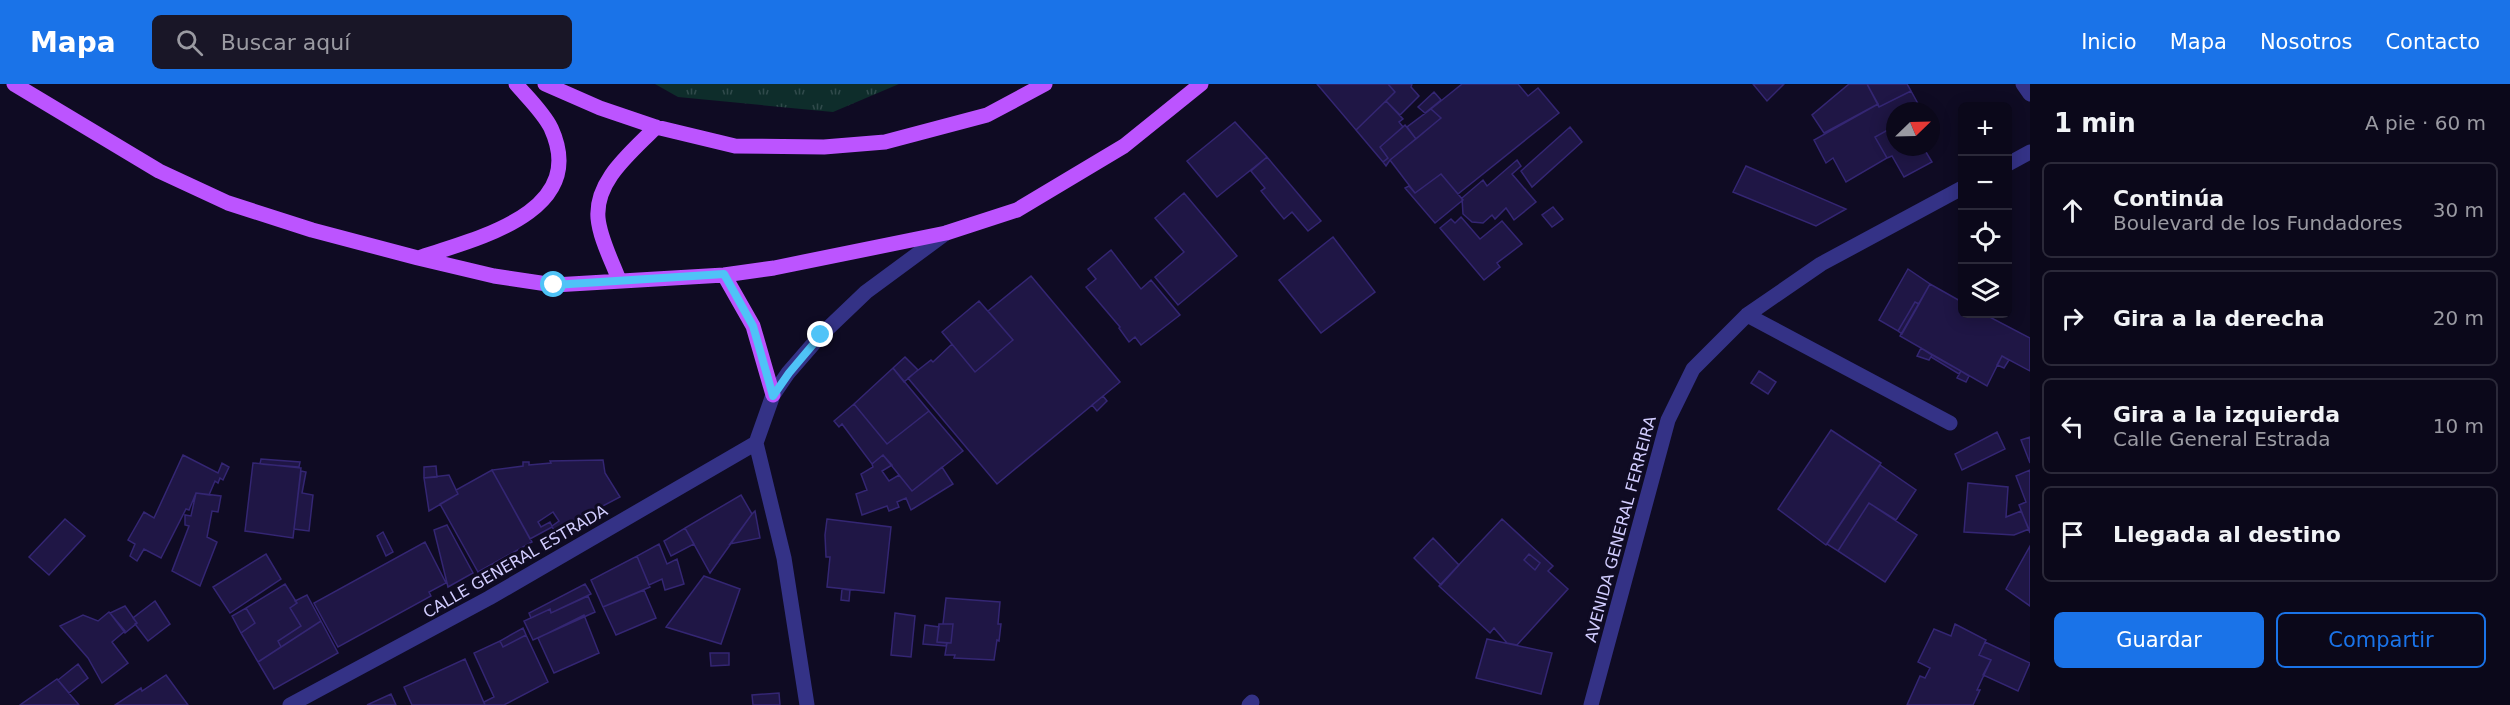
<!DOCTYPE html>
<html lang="es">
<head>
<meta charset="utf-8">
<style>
  body { margin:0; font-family:"DejaVu Sans",sans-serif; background:#191627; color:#f1f3f6 }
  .controls { position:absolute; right:18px; top:18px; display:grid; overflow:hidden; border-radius:9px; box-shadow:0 3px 15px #0003 }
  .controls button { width:54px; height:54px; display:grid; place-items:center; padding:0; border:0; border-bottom:2px solid #2b2939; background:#0b081a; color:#f1f3f6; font:30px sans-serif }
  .compass { position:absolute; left:1886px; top:18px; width:54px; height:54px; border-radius:50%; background:#0b081a; box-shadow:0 3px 15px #0003; rotate:67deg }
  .stop { position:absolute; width:18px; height:18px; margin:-14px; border:4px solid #4fc3f7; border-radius:50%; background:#fff }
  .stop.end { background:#4fc3f7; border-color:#fff; box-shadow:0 2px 6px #0008 }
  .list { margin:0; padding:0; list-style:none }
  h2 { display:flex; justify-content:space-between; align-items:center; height:78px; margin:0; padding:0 24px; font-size:26px }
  h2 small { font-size:20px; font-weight:400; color:#9a9aa2 }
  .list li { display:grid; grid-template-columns:39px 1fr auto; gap:18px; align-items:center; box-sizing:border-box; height:96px; margin:0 12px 12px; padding:0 12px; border:2px solid #2b2939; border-radius:9px }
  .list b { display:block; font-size:22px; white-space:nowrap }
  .list p { margin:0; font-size:20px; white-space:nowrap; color:#9a9aa2 }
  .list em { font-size:20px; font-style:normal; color:#9a9aa2 }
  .actions { display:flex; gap:12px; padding:18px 24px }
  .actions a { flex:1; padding:14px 0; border:2px solid #1a73e8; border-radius:9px; text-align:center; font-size:21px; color:#1a73e8 }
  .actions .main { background:#1a73e8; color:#fff }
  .icon { flex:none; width:33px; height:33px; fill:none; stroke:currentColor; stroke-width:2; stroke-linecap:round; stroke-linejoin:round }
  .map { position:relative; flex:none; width:2030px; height:621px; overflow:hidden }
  header { display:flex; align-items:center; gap:36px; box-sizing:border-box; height:84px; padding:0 30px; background:#1a73e8; color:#fff }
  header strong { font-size:28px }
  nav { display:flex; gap:33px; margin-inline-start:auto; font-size:21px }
  .search { width:420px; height:54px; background:#191627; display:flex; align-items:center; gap:15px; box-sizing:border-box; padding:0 21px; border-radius:9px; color:#9a9aa2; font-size:22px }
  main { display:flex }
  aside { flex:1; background:#0b081a }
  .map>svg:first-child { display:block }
</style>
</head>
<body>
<header>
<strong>Mapa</strong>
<div class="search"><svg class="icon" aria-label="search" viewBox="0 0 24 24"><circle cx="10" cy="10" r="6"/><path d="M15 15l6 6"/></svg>Buscar aquí</div>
<nav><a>Inicio</a><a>Mapa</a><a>Nosotros</a><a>Contacto</a></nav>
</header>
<main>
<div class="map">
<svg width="2030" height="621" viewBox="0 0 2030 621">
  <defs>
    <pattern id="grass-tufts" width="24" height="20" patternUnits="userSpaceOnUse" patternTransform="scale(1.5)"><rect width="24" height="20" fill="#0e2d2b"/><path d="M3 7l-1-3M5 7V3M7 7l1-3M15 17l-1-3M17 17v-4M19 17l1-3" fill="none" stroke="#304a4b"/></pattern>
  </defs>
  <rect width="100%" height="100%" fill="#0f0b23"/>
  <path fill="url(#grass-tufts)" d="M655 0H899L833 28 678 13Z"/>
  <path fill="#1f1645" stroke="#342673" stroke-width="1.5" fill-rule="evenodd" d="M1317 0H1388L1395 8 1356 46Z
    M1388 0H1412L1411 3 1419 12 1400 31 1386 17 1395 8Z
    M1462 0H1518L1528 12 1538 4 1559 29 1458 110 1441 90 1415 109 1390 76 1441 34 1431 25Z
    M1753 0H1784L1767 17Z
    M1849 0H1867L1878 20 1824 49 1812 31Z
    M1867 0H1907L1911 7 1879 23Z
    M1911 7 1922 27H1895V42L1875 53 1887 74 1846 98 1833 74 1826 79 1814 56 1878 20 1879 23Z
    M1434 8 1441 16 1425 29 1418 23Z
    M1386 17 1403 35 1399 38 1403 43 1380 63 1388 74 1383 78 1356 46Z
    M1431 25 1441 34 1416 55 1407 43Z
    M1235 38 1267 73 1217 113 1187 77Z
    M1405 41 1416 55 1390 76 1386 82 1383 78 1388 74 1380 63Z
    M1895 42V63H1923L1932 78 1904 93 1892 72 1887 74 1875 53Z
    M1570 43 1582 58 1532 103 1521 87Z
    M1267 73 1321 137 1308 147 1292 128 1284 135 1261 107 1265 104 1251 87Z
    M1517 76 1521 82 1512 90 1536 118 1514 136 1506 124 1495 135 1492 131 1483 139 1472 138 1463 130 1462 114 1483 96 1487 102Z
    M1746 82 1846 125 1816 142 1733 108Z
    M1441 90 1463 116 1435 139 1405 104 1409 102 1415 109Z
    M1184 109 1237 172 1178 221 1155 193 1184 168 1155 134Z
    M1553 123 1563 135 1552 143 1542 131Z
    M1461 133 1480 155 1502 137 1522 160 1497 179 1500 183 1484 196 1440 144 1451 135 1455 139Z
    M1333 153 1375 208 1321 249 1279 196Z
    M1111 166 1141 205 1151 196 1180 231 1141 261 1135 253 1129 258 1119 244 1120 243 1086 203 1096 195 1088 185Z
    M1908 185 1930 200 1919 220 1915 218 1898 247 1879 236Z
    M1031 192 1120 298 997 400 908 294 931 276 933 278 952 260 975 288 1013 256 988 227Z
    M1930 200 1962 218V230H1984L2030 254V287L2002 272 1987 302 1900 252Z
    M979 217 1013 256 975 288 942 248Z
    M1915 218 1919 220 1902 250 1898 247Z
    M1921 264 1932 271 1929 276 1917 272Z
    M1932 271 1961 287 1959 290 1931 273Z
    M2002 272 2009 276 2004 284 1997 281Z
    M905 273 918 286 904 298 893 284Z
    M893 284 929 327 887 360 854 320Z
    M1759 287 1776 298 1768 310 1751 299Z
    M1961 287 1969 292 1966 298 1957 294Z
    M1103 312 1107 317 1097 327 1092 321Z
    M854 320 887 360 929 327 963 367 912 407 883 371 872 380 842 340 839 343 834 337Z
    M1831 346 1881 379 1826 461 1778 425Z
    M1997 348 2005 365 1962 386 1955 370Z
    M2030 353V379L2021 356Z
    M183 371 218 389 222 379 229 383 223 396 220 394 218 399 215 397 209 411 196 409 189 426 186 425 161 474 144 465 137 477 130 472 135 460 128 456 144 428 154 434Z
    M883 371 892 381 882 387 889 397 899 391 912 407 942 383 953 400 911 426 906 414 897 418 899 423 889 427 887 422 862 431 856 410 867 406 861 390 873 383 872 380Z
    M261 375 300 378 299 383 260 380Z
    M603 376 605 389 620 413 555 447 552 443 530 455 492 386 523 382V378H529V381L551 379 550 377ZM553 428 559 437 552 442 550 438 541 443 538 438Z
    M253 379 301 384 293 454 245 447Z
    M1880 381 1916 406 1896 436 1869 419 1838 467 1827 460Z
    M436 382 437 393 424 394V383Z
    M492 386 532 458 478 488 440 420 458 410 456 406Z
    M2030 386V449L2019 421 2026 418 2016 392Z
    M301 387 306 388 302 409 313 411 309 447 294 445Z
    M449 391 458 410 429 427 424 394Z
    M1968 399 2008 403 2006 433 2021 427 2029 445 2014 451 1964 448Z
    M196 409 221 412 218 428 212 427 207 453 217 458 200 502 172 487 189 442 185 441V431L191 432Z
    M741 411 752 430 710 489 685 444Z
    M1869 419 1917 451 1885 498 1838 467Z
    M755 427 760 454 730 460 752 430Z
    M65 435 85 452 49 491 29 473Z
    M827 435 891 443 884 509 827 503 830 473H826L825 451Z
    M1502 435 1553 482 1548 487 1568 505 1517 561 1507 559 1494 544 1490 549 1439 502ZM1529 470 1540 479 1535 486 1524 476Z
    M447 441 473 489 448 503 434 446Z
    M685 444 694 460 671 472 664 457Z
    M383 448 393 468 386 472 377 452Z
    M1433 454 1459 481 1441 501 1414 474Z
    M425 458 446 499 429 508 431 512 338 563 314 519Z
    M659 460 667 480 677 475 684 500 665 506 662 495 649 501 637 472Z
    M2030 462V522L2006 505Z
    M266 470 281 495 230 529 213 503Z
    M1529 470 1540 479 1535 486 1524 476Z
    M637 472 650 503 603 523 591 496Z
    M704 492 740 505 721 560 666 543Z
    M285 500 297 519 290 524 301 542 278 557 281 563 258 578 241 549 255 539 246 524Z
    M585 500 591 510 551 529 550 525 531 534 529 529Z
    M842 505 850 506 849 517 841 516Z
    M644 506 656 534 616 551 603 523Z
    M307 511 321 537 281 563 278 557 301 542 290 524 297 519 295 517Z
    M588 512 595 528 533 556 524 537 550 525 551 529Z
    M946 514 1000 518 998 540H1001L999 557 997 556 994 576 954 574 955 571H945L947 559H951L953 540H943Z
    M155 517 170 540 148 557 135 540 137 539 133 534Z
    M125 522 137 539 125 549 110 529Z
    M246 524 255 539 241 549 232 532Z
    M109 528 125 547 112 558 128 579 102 599 88 574 60 542 83 531 98 537Z
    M895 529 915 532 911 573 891 571Z
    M584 531 599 569 554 589 538 554Z
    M321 537 338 569 274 605 258 578Z
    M939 540H953L951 559 937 558Z
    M1955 540 1986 556 1979 571 1991 576 1977 606H1980L1973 621H1907L1920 592 1925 594 1930 584 1918 578 1934 545 1951 552Z
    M925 541 939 543 937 558 947 559 946 562 923 560Z
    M523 544 526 551 503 563 500 557Z
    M526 551 548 598 504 621H485L484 618 494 613 474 569 500 557 503 563Z
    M1487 555 1552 569 1541 610 1476 594Z
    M1985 558 2030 579 2018 607 1983 591 1991 576 1979 571Z
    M710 569H729V581L711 582Z
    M465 575 485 621H412L404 603Z
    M78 580 88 594 69 609 58 596Z
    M166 591 188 621H115L141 604 142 607Z
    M57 595 79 621H20Z
    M779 609 780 621H753L752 611Z
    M391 610 396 621H367Z"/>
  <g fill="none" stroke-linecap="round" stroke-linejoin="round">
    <path stroke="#343286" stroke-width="15" d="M2023 0 2030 10
      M2008 80 2030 68
      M1747 231 1950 339
      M290 621 489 514 756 359
      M807 621 784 474 756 359 773 311 788 289 821 251 866 208 946 149
      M1249 621 1252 618
      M1591 621 1668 336 1693 285 1747 231 1821 180 1962 104"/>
    <path stroke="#bc54ff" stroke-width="15" d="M14 0 159 87 228 119 312 146 418 174 494 192 554 201 724 191 774 184 946 149 1017 126 1124 62 1201 0
      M545 0 600 24 656 43 735 62 824 63 885 58 987 31 1045 0
      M418 174C475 155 590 129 551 44 543 28 527 13 516 0
      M724 191 753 242 773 311
      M619 196C612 177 600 155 598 134 595 96 632 68 656 43"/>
  </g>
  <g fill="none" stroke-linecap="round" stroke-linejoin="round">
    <path stroke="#4fc3f7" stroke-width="8" d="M554 201 724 190 753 242 773 312 789 289 821 251"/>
  </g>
  <g text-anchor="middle" stroke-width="6" stroke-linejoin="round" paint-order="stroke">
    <g font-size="16" fill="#d2cdff" stroke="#0f0b23">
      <text transform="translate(1620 445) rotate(-75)" y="6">AVENIDA GENERAL FERREIRA</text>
      <text transform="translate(515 477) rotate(-30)" y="6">CALLE GENERAL ESTRADA</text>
    </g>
  </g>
</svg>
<div class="controls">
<button>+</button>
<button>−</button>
<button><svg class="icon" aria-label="locate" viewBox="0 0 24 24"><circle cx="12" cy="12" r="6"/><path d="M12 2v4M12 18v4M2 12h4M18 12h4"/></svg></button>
<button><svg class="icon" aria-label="layers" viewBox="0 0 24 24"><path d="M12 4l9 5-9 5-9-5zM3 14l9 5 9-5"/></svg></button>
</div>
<svg class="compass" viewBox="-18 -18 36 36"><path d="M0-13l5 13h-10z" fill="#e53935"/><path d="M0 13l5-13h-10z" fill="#9a9aa2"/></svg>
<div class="stop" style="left:554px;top:201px"></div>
<div class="stop end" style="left:821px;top:251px"></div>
</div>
<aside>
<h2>1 min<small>A pie · 60 m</small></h2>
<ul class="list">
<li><svg class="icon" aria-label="ahead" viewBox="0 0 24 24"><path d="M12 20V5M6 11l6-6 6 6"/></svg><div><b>Continúa</b><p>Boulevard de los Fundadores</p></div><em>30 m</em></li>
<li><svg class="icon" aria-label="right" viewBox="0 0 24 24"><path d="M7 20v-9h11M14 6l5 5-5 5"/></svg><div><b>Gira a la derecha</b></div><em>20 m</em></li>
<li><svg class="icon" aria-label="left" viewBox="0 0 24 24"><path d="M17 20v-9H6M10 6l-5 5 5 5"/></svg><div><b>Gira a la izquierda</b><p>Calle General Estrada</p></div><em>10 m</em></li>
<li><svg class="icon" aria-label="arrive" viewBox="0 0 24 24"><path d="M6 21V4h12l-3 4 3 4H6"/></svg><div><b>Llegada al destino</b></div></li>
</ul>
<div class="actions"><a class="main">Guardar</a><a>Compartir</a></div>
</aside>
</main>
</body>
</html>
